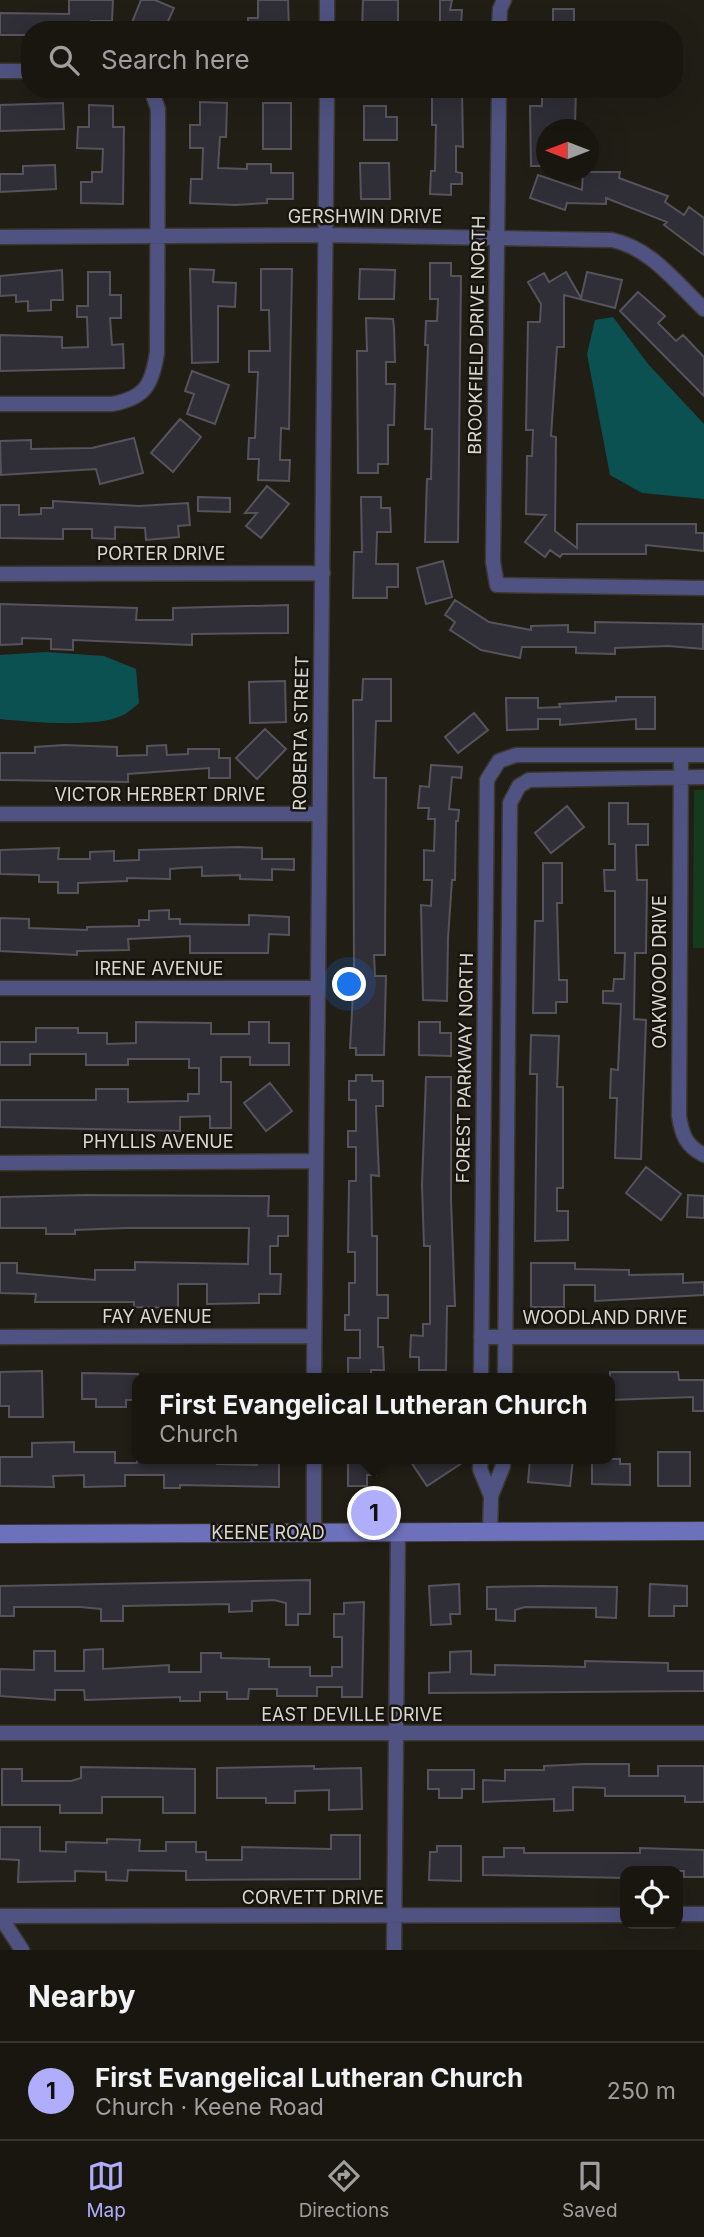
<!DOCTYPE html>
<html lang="en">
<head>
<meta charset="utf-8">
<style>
  body { margin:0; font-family:Inter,sans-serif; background:#26231e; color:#f1f3f6 }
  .controls { position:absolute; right:21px; bottom:21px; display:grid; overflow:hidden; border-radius:14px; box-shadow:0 7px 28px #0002 }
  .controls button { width:63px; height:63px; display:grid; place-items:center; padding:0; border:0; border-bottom:2px solid #373530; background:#191610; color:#f1f3f6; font:35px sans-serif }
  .compass { position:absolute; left:536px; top:119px; width:63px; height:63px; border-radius:50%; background:#191610; box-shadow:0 7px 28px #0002; rotate:270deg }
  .you { position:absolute; left:350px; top:985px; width:24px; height:24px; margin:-18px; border:5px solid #fff; border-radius:50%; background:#1a73e8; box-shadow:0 0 0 10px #1a73e833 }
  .badge { display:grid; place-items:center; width:46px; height:46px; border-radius:50%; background:#b0aefa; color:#111; font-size:23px; font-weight:700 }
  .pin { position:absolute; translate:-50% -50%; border:4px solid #fff; box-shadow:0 2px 7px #0006 }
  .popup { position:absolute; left:132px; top:1373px; width:483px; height:91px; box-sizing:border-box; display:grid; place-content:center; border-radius:14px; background:#191610; filter:drop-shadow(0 2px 5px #0005); font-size:23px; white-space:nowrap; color:#9f9f9f }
  .popup b { font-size:26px; color:#f1f3f6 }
  .popup::after { content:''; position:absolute; left:50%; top:100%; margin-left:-14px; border:14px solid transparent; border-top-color:#191610 }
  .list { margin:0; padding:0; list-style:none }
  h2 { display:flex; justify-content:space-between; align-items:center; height:91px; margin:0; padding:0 28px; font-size:30px }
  h2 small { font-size:23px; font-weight:400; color:#9f9f9f }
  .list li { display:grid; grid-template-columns:46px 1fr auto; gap:21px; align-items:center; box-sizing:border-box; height:98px; padding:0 28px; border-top:2px solid #373530 }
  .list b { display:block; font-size:26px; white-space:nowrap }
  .list p { margin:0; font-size:23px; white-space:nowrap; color:#9f9f9f }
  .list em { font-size:23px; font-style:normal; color:#9f9f9f }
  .icon { flex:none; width:38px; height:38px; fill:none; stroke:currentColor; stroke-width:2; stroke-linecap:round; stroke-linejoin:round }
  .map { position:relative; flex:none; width:704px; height:1950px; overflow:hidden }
  .search { position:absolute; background:#191610; box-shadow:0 7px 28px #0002; left:21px; right:21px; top:21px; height:77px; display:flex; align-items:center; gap:18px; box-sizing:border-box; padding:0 24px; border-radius:28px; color:#9f9f9f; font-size:26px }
  .sheet { height:189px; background:#191610 }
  nav { display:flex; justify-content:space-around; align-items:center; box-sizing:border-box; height:98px; border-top:2px solid #373530; background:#191610; font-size:19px; color:#9f9f9f }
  nav a { display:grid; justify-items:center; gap:4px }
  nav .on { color:#b0aefa }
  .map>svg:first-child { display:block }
</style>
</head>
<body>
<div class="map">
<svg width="704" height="1950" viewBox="0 0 704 1950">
  <rect width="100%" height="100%" fill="#211e16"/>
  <path fill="#163b1c" d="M694 790H704V948H693Z"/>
  <path fill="#0b5151" d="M613 317 648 364 704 424V499L642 493 610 475 587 354 595 320Z
    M46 652 104 656 136 669 139 703C134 707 127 714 121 716 95 728 29 722 0 719V655Z"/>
  <path fill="#302e36" stroke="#56535c" stroke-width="2" d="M69 0H113L112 21H91V30H30V35H0V13L69 14Z
    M141 0H155L174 8 164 30H129Z
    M258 0H288L289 30H248V18H258Z
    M363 0H398V30H362Z
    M440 0H452L450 10H462L461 25H457V30H440Z
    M553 9H574V30H553Z
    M542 89H576L575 126 547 130V166H531L530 106H542Z
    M432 90H462L463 147 456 146V172L462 173V184H451V195L430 194 431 171H435L436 125H432Z
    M200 102 227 103 226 137H220L218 168 247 169V164H271V173H293V199H267V203L235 205 190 203 191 179H202L203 148H190V125H200Z
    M63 103 64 129 0 131V105Z
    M263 103H291V149H263Z
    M89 105 113 106V127H124L123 204 81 203V182H92V172H102L103 149 77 148 78 127H89Z
    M364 106H386V117H397V140H364Z
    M360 163H389L390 199H361Z
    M55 165 56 189 0 192V174H23V166Z
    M583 172H620L619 178 668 196 665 202 684 215 689 207 704 218V255L664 225 667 222 606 198V204L567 203 565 210 530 198 538 175 582 190Z
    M430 263H451V276H461L458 542H425L427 479H431L432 429H425L428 345H425L426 321H437L438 299H430Z
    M190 269 214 270 213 282 236 283 235 307 218 306V362L192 363Z
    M261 269H292L289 429 281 428 280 460H290L289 481 258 480 259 459H248L249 438H255L258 372H249V351H270L269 310H261Z
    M360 269 395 270 394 299H359Z
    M62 270 63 300H51V310L28 311V301L16 302V295L0 296V276Z
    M88 272H110V295H121V318H110L112 345 123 344 124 368 0 371V335L62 337V348L88 347 87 317H77V306H88Z
    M566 272 581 298 587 272 622 280 615 308 564 295V347H557L551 436 556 437 555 531 577 548V524H696V533H704V551L646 545V554H562L560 557 550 550 545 557 525 542 546 515 526 514 527 456H532L533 430H526L528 322H540L541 304 528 282 544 273 549 282Z
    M638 292 665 316 658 323 676 341 683 335 704 357V396L620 311Z
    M366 318 393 319 394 328 395 362H386V384H395L394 425H388V464H378V473H358L357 351H367Z
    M192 371 229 385 215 424 187 414 194 394 185 391Z
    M180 419 201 437 173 472 151 453Z
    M134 438 143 473 100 484 96 469 1 475 0 441 31 440V449L92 448Z
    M267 486 289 504 261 538 246 526 257 513H245Z
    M198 497 230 498V512L198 511Z
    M361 497H381V508H390L391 532H377L376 564H398V587H387V598H353L354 552H362Z
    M53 501 139 506 188 503 190 525 178 526 179 537 146 540 145 528 115 527V539L92 538V529H63V539L0 538V505H19V515L41 514V508H53Z
    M443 561 452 597 426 604 417 568Z
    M455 600 489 622 531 630V626L568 625V632L595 633V622L703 624V649L668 646 615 648V654L576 653V647H522L520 658 481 650 450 630 455 622 445 615Z
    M0 604 137 608 136 620H173V608L288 605V633L192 634V645L73 640V650L51 649V639L22 638V644L0 645Z
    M363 679H391V721H376L374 778H386L385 955H374L375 976H386L384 1055H356V1048H350L354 975 353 700H362Z
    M285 681 286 722 250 723 249 682Z
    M616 697H655V729H636V719L560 725V719H538V729L507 730 506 698H538V708L560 707 559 704 616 701Z
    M474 713 488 730 458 753 445 737Z
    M265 729 286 749 257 779 236 758Z
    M64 745 117 747V756L147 755V746L166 745 167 755 188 754V749H219V758H230V778H209V768L128 774V782L0 780V753H35V747Z
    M431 765 462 767 461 778 452 777 449 809 459 810 458 821H456L455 880H452L448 938 447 1001 423 1000 421 905 431 906 432 880H424V850L434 851 435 819H428L429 808H418L420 786 429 787Z
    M609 803H628V824H648V845H636L637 880H647L646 953H635L634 1019 646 1020 641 1159 615 1158 617 1098H610L611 1069 618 1070 621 1004 603 1003V991H613L614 979H624L625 953H615V891H605L604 870H615V844H609Z
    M567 806 584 827 551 853 535 833Z
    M238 847 262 848V859H294V870L272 869V880L240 879V875L202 876V867L181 868 170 869V879L127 878V881L78 883V893H58V882H39V875L0 874V850L59 848 58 859H90V852L114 851V861L139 860V850Z
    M543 863H562V903H557L559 980H567V1002H556V1013H533L535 921H543Z
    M169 910V919H180V924L249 925V915L289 917V935L269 934 268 953H190V936L128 939 129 950 77 951V955L0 951V918L29 919V928L87 930V927L139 926V920H149V911Z
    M136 1022 211 1023V1034H249V1022H269V1043H289V1065H250V1057H221V1082H231V1128H210V1116L180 1117V1131L0 1127V1100H96V1089H128V1102L188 1101V1094H199V1068H189V1059H128V1065H86V1054H30V1065H0V1042H36V1028H78V1033H107V1044L136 1043Z
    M419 1022H440V1033H451V1056L419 1055Z
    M531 1035 559 1036 557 1087H563V1188H557V1211H568V1240L535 1241 537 1074H530Z
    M356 1075H372V1081H383V1106H376L379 1176 371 1175 372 1236H377V1295H388V1318H378V1347H383L384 1370H371V1378H348V1358H360V1330H345V1315H349V1283H355V1252H348L349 1181H356V1147H348V1131H356V1100H349V1081H356Z
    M426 1077H451V1200L455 1306H447L446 1370H419V1357H410L411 1335 423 1336V1324H430V1246H424L422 1185Z
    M270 1083 292 1111 266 1131 244 1103Z
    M646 1167 681 1194 661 1220 626 1193Z
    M86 1195 269 1196 268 1216H288V1236H278V1246H270V1274H281L280 1294H259V1303L207 1304V1284H178V1308L134 1307V1302H35L36 1294 0 1293V1263H17V1273L95 1280V1270H135V1262L248 1264 249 1228H126L75 1230V1234H46V1228H0V1197Z
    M688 1195 704 1196V1218L687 1217Z
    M531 1263H575V1269L629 1270V1275L683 1274V1283L704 1282V1295L595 1301V1285H564V1307H531Z
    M42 1371 43 1417H9V1406H0V1372Z
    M610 1372H678L679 1380H704V1411H693V1397L610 1400Z
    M82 1373 138 1374V1400H126V1407H96V1399H82Z
    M74 1442V1452H115V1463H137V1459H217V1464L257 1465V1459H279V1487L180 1485V1488H164V1475H125V1486L84 1487V1475L53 1476 54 1487 0 1486V1457H32V1443Z
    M658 1452H690V1486H658Z
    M348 1459H375L376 1475H367V1486H348Z
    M409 1459H468L427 1486Z
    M530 1459H573L570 1486 528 1482Z
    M592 1459H620V1464H630V1485L592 1484Z
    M310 1580V1614H298V1625H286V1603L274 1600 252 1601V1611L229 1612V1604L123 1606V1621H101V1609L80 1607H14V1616H0V1586Z
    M459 1584 460 1614H450L451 1624 431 1625 429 1586Z
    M650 1584 687 1586V1606H674V1616H649Z
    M542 1586 617 1587 616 1618 596 1617V1608L525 1607 515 1610V1621L496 1620V1609H487V1587Z
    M364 1602 362 1697H342V1687H317V1696H277V1689H249L248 1699H227V1692H200V1701H180V1697L85 1700 84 1690H55V1700L0 1696V1669L34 1670V1651H55V1671H84V1650L103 1649V1669L169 1665V1672H201V1653H221V1658L269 1659V1667H310V1676H332V1667H342V1637H334V1614H344V1603Z
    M471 1651V1674L495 1675V1665L585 1667V1661L668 1663V1671H704V1691L429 1693V1673L450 1672V1652Z
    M585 1764H629V1776H658V1766H704V1802H685V1796H605V1788L573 1787V1810L554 1811V1799L483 1802V1780L505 1781V1770H544V1766Z
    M314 1766V1769L361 1768 362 1809 329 1810V1790L295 1791V1803H266V1798H217V1768Z
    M81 1767 195 1769V1813H163V1797H102V1813H60V1805H2V1769H22V1781H71L81 1778Z
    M428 1770H474V1789H462V1798H439V1789H428Z
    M0 1827H40V1851L66 1852V1842L107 1843V1839L140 1840 139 1851H166V1842H196V1852H206V1860H242V1847L331 1849V1835H360V1879L186 1880V1871L128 1870 127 1881 106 1880V1872L75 1871V1881L18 1882 19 1860 0 1859Z
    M437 1846H461V1881L429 1880 430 1852H437Z
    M504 1848H524V1853H640V1848L704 1850V1877H684V1871H625V1878L483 1875V1857H504Z"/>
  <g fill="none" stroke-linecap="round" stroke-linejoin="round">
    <g stroke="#3b3830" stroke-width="17">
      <path id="minor" d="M327 30V0
        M499 30 500 9 504 0
        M0 71H30
        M499 89 493 562 497 585 704 588
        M0 237 326 235 612 240C651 248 676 283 704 309
        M0 404H112C145 398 152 385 157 353L158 109 151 89
        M0 574 323 573
        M681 756 679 1116C682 1135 686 1146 704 1155
        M0 814H319
        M0 988H317
        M0 1163 316 1161
        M0 1337 314 1336
        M481 1337H704
        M314 1378 327 89
        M481 1378 487 780 499 761 516 755H704
        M505 1378 510 803 519 786 529 780 704 777
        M314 1459V1533
        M481 1459 480 1469 491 1496 490 1532
        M491 1496 503 1466 502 1459
        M0 1733H704
        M678 1914H704
        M0 1916 625 1915
        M0 1916 22 1950
        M394 1950 398 1533"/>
    </g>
    <g stroke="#3b3830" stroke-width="20">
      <path id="secondary" d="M0 1534 704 1531"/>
    </g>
    <use href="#minor" stroke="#505381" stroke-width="14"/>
    <use href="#secondary" stroke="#6d70ba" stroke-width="18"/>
  </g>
  <g text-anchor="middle" stroke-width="5" stroke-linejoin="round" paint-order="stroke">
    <g font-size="18" fill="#d9d7d2" stroke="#17150d">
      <text x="365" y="223">GERSHWIN DRIVE</text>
      <text transform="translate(477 335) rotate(-89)" y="6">BROOKFIELD DRIVE NORTH</text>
      <text x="161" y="560">PORTER DRIVE</text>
      <text transform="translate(301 733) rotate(-89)" y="6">ROBERTA STREET</text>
      <text x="160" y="801">VICTOR HERBERT DRIVE</text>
      <text x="159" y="975">IRENE AVENUE</text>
      <text transform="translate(660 972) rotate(-90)" y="6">OAKWOOD DRIVE</text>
      <text transform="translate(465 1068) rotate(-89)" y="6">FOREST PARKWAY NORTH</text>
      <text x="158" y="1148">PHYLLIS AVENUE</text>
      <text x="157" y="1323">FAY AVENUE</text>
      <text x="605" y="1324">WOODLAND DRIVE</text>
      <text x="268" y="1539">KEENE ROAD</text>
      <text x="352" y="1721">EAST DEVILLE DRIVE</text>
      <text x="313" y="1904">CORVETT DRIVE</text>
    </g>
  </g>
</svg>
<div class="controls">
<button><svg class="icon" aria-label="locate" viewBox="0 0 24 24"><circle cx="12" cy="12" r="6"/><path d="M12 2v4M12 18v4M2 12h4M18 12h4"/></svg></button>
</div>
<svg class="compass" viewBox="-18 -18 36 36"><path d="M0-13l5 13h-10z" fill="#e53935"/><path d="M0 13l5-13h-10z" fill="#9f9f9f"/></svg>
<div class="you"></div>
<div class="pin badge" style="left:374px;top:1513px">1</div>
<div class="popup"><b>First Evangelical Lutheran Church</b>Church</div>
<div class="search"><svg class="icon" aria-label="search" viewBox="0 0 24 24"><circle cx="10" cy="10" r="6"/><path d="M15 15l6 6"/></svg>Search here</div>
</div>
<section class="sheet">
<h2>Nearby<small></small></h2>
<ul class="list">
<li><span class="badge">1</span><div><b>First Evangelical Lutheran Church</b><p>Church · Keene Road</p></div><em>250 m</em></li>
</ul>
</section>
<nav>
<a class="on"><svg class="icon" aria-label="map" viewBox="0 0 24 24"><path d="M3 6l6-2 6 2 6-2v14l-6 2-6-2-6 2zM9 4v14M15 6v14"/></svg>Map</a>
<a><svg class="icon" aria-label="directions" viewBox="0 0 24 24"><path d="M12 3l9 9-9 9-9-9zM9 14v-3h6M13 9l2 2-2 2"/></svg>Directions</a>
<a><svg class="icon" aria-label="saved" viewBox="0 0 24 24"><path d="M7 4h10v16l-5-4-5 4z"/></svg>Saved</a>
</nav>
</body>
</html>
